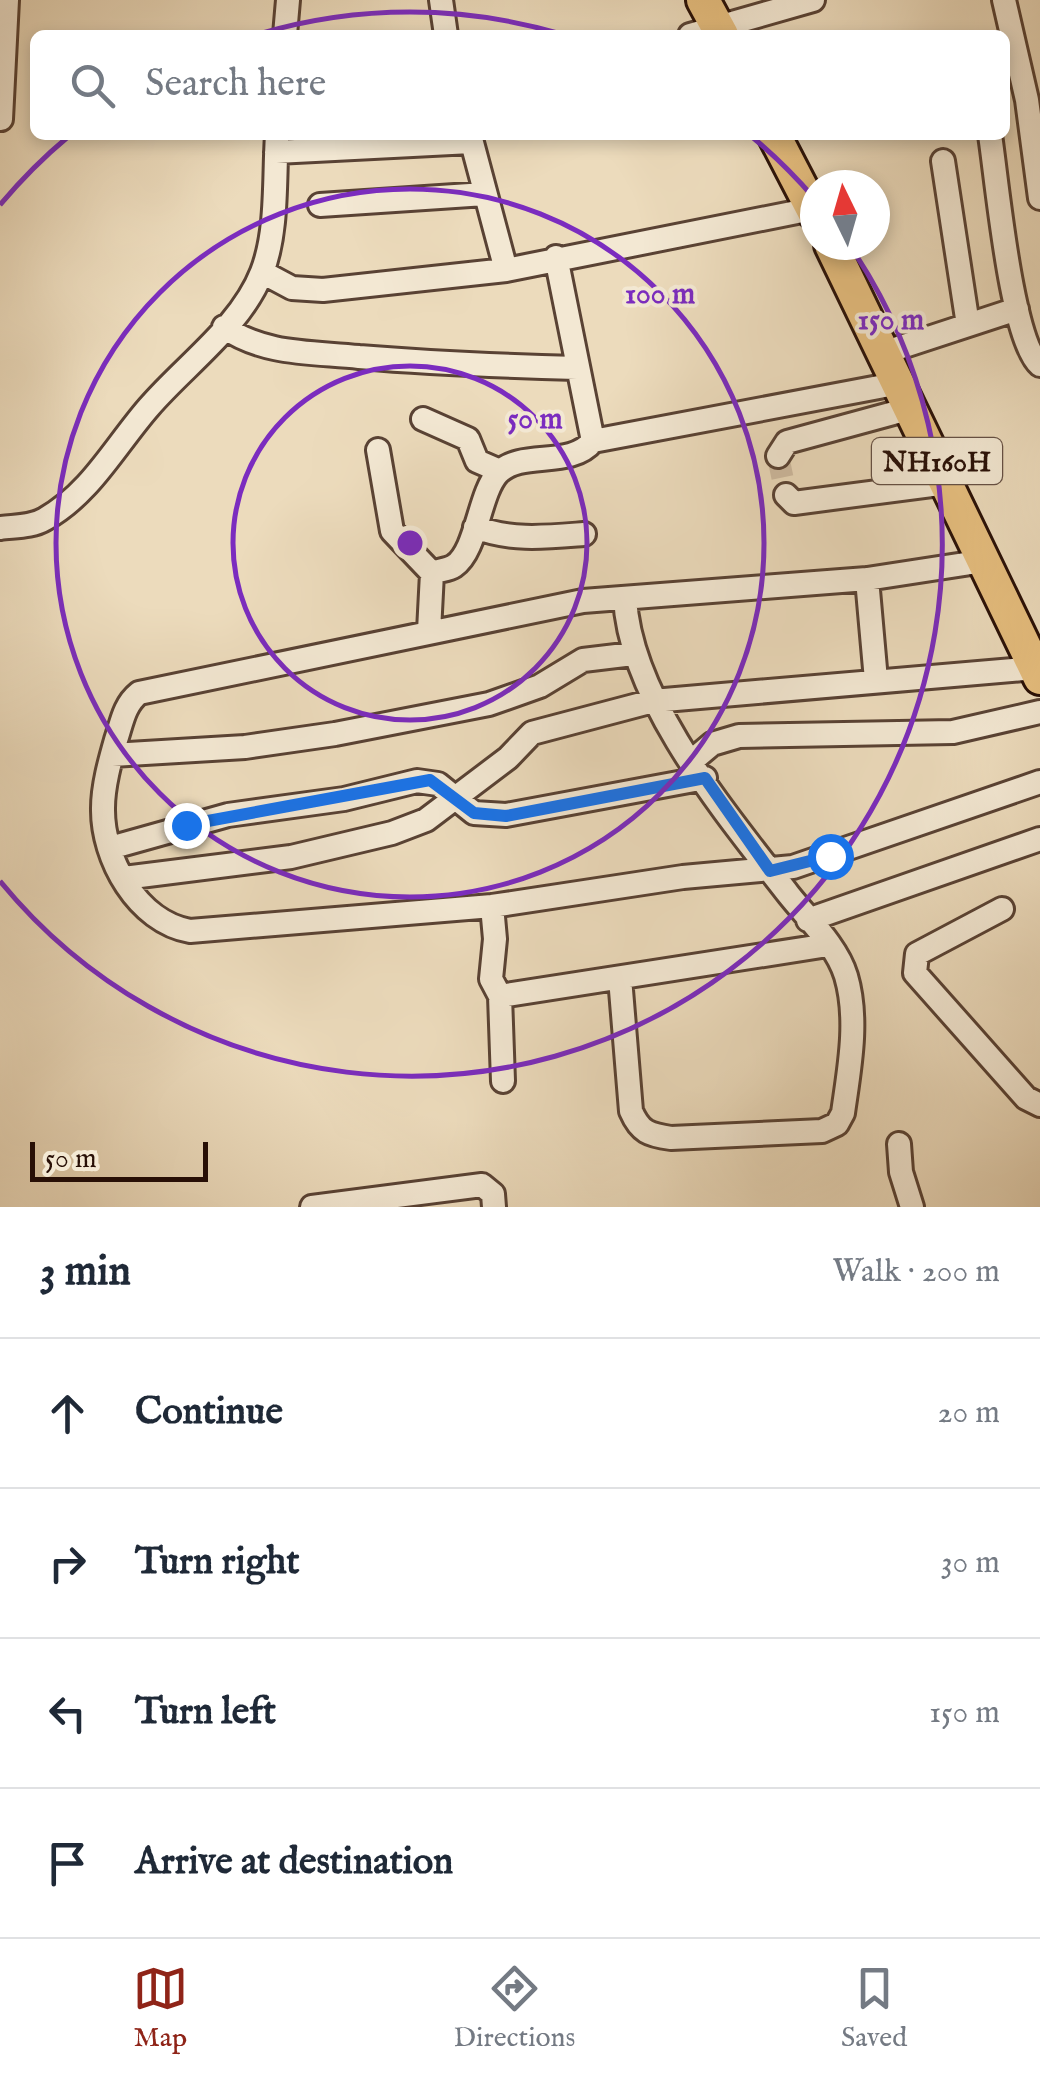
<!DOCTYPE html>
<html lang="en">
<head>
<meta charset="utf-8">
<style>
  body { margin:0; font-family:"IM FELL English",serif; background:#f6f6f7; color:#1f2937 }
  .compass { position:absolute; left:800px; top:170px; width:90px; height:90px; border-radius:50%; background:#fff; box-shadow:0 5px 15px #0003; rotate:355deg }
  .scale { position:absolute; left:30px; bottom:25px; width:178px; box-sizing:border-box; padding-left:10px; border:5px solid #280f06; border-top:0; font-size:28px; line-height:35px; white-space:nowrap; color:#280f06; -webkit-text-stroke:8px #f3e8d3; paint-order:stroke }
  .stop { position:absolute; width:30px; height:30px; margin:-22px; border:8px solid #1a73e8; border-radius:50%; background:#fff }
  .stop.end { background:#1a73e8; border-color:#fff; box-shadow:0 2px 10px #0008 }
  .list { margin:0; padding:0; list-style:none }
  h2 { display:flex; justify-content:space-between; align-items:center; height:130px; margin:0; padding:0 40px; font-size:42px }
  h2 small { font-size:32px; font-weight:400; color:#747a83 }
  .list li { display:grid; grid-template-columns:65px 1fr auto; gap:30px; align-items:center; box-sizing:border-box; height:150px; padding:0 40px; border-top:2px solid #e0e1e3 }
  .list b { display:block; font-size:38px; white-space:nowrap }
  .list em { font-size:32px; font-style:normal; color:#747a83 }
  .icon { flex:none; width:55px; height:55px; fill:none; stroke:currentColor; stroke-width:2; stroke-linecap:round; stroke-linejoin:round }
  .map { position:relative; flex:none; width:1040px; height:1207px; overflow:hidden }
  .search { position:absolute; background:#fff; box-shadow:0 5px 15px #0003; left:30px; right:30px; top:30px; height:110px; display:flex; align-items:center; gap:25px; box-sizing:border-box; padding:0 35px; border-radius:15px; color:#747a83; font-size:38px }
  .sheet { height:730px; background:#fff }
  nav { display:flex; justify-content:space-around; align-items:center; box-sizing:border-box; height:140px; border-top:2px solid #e0e1e3; background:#fff; font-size:28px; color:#747a83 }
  nav a { display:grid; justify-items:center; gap:5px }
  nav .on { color:#8f2418 }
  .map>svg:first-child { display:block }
</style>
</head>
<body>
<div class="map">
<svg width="1040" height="1207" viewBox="0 0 1040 1207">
  <rect width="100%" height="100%" fill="#ecdbbc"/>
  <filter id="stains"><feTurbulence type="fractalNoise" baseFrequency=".002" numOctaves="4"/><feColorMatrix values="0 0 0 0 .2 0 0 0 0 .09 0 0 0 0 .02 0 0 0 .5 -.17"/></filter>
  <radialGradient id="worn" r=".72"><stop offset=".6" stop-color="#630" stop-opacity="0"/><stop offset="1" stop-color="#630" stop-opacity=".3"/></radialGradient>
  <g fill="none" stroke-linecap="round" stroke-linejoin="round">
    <path stroke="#cfbca1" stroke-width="22" stroke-dasharray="22 11" stroke-linecap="butt" d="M778 456 786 495"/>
    <g stroke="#594234" stroke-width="28">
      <path id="minor" d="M441 0 446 35
        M1004 0 1027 100 1040 198
        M285 35 288 0
        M690 35 813 0
        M1 119 7 0
        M990 135C997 180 1011 341 1040 365
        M276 152 471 142
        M943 161 968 325
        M320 205 485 194
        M556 257 593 441 900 383
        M506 270 812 209
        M262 272 292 288 323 290 506 270 470 135
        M224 327C264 355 312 352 359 357 432 363 503 366 577 368
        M886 352 1017 309
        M423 419 468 439 477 461 500 471
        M378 450 392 531 432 573
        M778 456 787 442 912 408
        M786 495 794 503 947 483
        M475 527C511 541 546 537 584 534
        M0 528C15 526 32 527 45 519 91 493 115 446 149 407 185 365 241 326 262 272 278 231 274 178 277 135
        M984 561 867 579 583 601 139 693C124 705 122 722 116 740 110 761 103 786 103 808 102 859 138 922 190 931L492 906 683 877 793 867 1040 782
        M867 579 876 680
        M429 631 432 573C439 570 448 570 454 566 477 551 479 493 498 473 522 449 570 469 593 441
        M112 755 245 747 335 734 489 704 540 686 583 660 633 654
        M693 760 712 744 739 736 953 732 1040 712
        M110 848 228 815 344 799 417 781 438 784 474 813 506 815 705 778
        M124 878 291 857 392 833 426 820 508 758 532 733 653 701 1035 668
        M492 906 495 939 491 979 500 996 828 945
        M1002 909 917 954 915 973 1026 1098 1040 1105
        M808 920 1040 839
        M620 978 631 1111C640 1132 649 1135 671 1138L822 1131 837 1124 843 1113C849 1070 859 1020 846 976 837 946 808 919 789 895 727 815 630 700 625 598
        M500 996 503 1081
        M899 1144 901 1172 912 1207
        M312 1207 482 1185 493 1194 494 1207"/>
    </g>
    <g stroke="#280f06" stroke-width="38">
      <path id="highway" d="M703 0 722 35
        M774 135 815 214
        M831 245 1040 678"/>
    </g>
    <use href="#minor" stroke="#f3e8d3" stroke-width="22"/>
    <use href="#highway" stroke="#e6be7e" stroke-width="32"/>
  </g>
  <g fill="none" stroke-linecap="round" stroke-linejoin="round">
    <path stroke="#1a73e8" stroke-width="12" d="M186 825 430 780 474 813 506 816 705 778 770 871 830 856"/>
  </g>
  <g fill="none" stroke="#7b2cbf" stroke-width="5">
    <circle cx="410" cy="543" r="177"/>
    <circle cx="410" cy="543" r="354"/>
    <path d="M0 205A531 531 0 0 1 69 136M259 34A531 531 0 0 1 561 34M751 136A531 531 0 0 1 814 198M850 246A531 531 0 0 1 0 881"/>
  </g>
  <g text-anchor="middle" stroke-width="8" stroke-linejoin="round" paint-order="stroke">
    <rect fill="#f3e8d3" stroke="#655044" stroke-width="2.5" x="872" y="438" width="130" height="46" rx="8"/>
    <g font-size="28" font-weight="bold" fill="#280f06">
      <text x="937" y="471">NH160H</text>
    </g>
  </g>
  <circle cx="410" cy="543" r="15" fill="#7b2cbf" stroke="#f3e8d3" stroke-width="5"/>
  <g font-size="30" text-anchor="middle" font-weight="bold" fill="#7b2cbf" stroke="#f3e8d3" stroke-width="8" stroke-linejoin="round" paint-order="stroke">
    <text x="660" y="303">100 m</text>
    <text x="891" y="329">150 m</text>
    <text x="535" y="428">50 m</text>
  </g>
  <rect width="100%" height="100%" filter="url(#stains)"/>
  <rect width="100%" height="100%" fill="url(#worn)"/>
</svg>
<svg class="compass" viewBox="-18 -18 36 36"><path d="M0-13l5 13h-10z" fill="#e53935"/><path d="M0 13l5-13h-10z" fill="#747a83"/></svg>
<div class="scale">50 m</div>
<div class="stop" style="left:830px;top:856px"></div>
<div class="stop end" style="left:186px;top:825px"></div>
<div class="search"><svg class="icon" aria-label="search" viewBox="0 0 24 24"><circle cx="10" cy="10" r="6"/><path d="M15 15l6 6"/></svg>Search here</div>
</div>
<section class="sheet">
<h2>3 min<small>Walk · 200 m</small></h2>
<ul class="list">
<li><svg class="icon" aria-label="ahead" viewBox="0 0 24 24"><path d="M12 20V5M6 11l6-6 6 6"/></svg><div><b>Continue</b></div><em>20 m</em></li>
<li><svg class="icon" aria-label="right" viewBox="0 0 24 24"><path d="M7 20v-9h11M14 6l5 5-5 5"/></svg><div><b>Turn right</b></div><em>30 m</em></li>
<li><svg class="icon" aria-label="left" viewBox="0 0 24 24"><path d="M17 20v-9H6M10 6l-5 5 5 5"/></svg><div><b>Turn left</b></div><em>150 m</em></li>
<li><svg class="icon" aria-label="arrive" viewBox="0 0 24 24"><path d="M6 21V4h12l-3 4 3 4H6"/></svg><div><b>Arrive at destination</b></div></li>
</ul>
</section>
<nav>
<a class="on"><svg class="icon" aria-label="map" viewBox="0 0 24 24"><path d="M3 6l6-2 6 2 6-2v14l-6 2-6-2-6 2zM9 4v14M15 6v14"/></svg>Map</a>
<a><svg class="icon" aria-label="directions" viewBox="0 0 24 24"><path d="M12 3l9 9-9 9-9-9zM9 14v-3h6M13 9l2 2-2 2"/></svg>Directions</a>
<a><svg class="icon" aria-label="saved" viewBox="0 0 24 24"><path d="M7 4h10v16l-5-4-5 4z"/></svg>Saved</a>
</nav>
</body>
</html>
